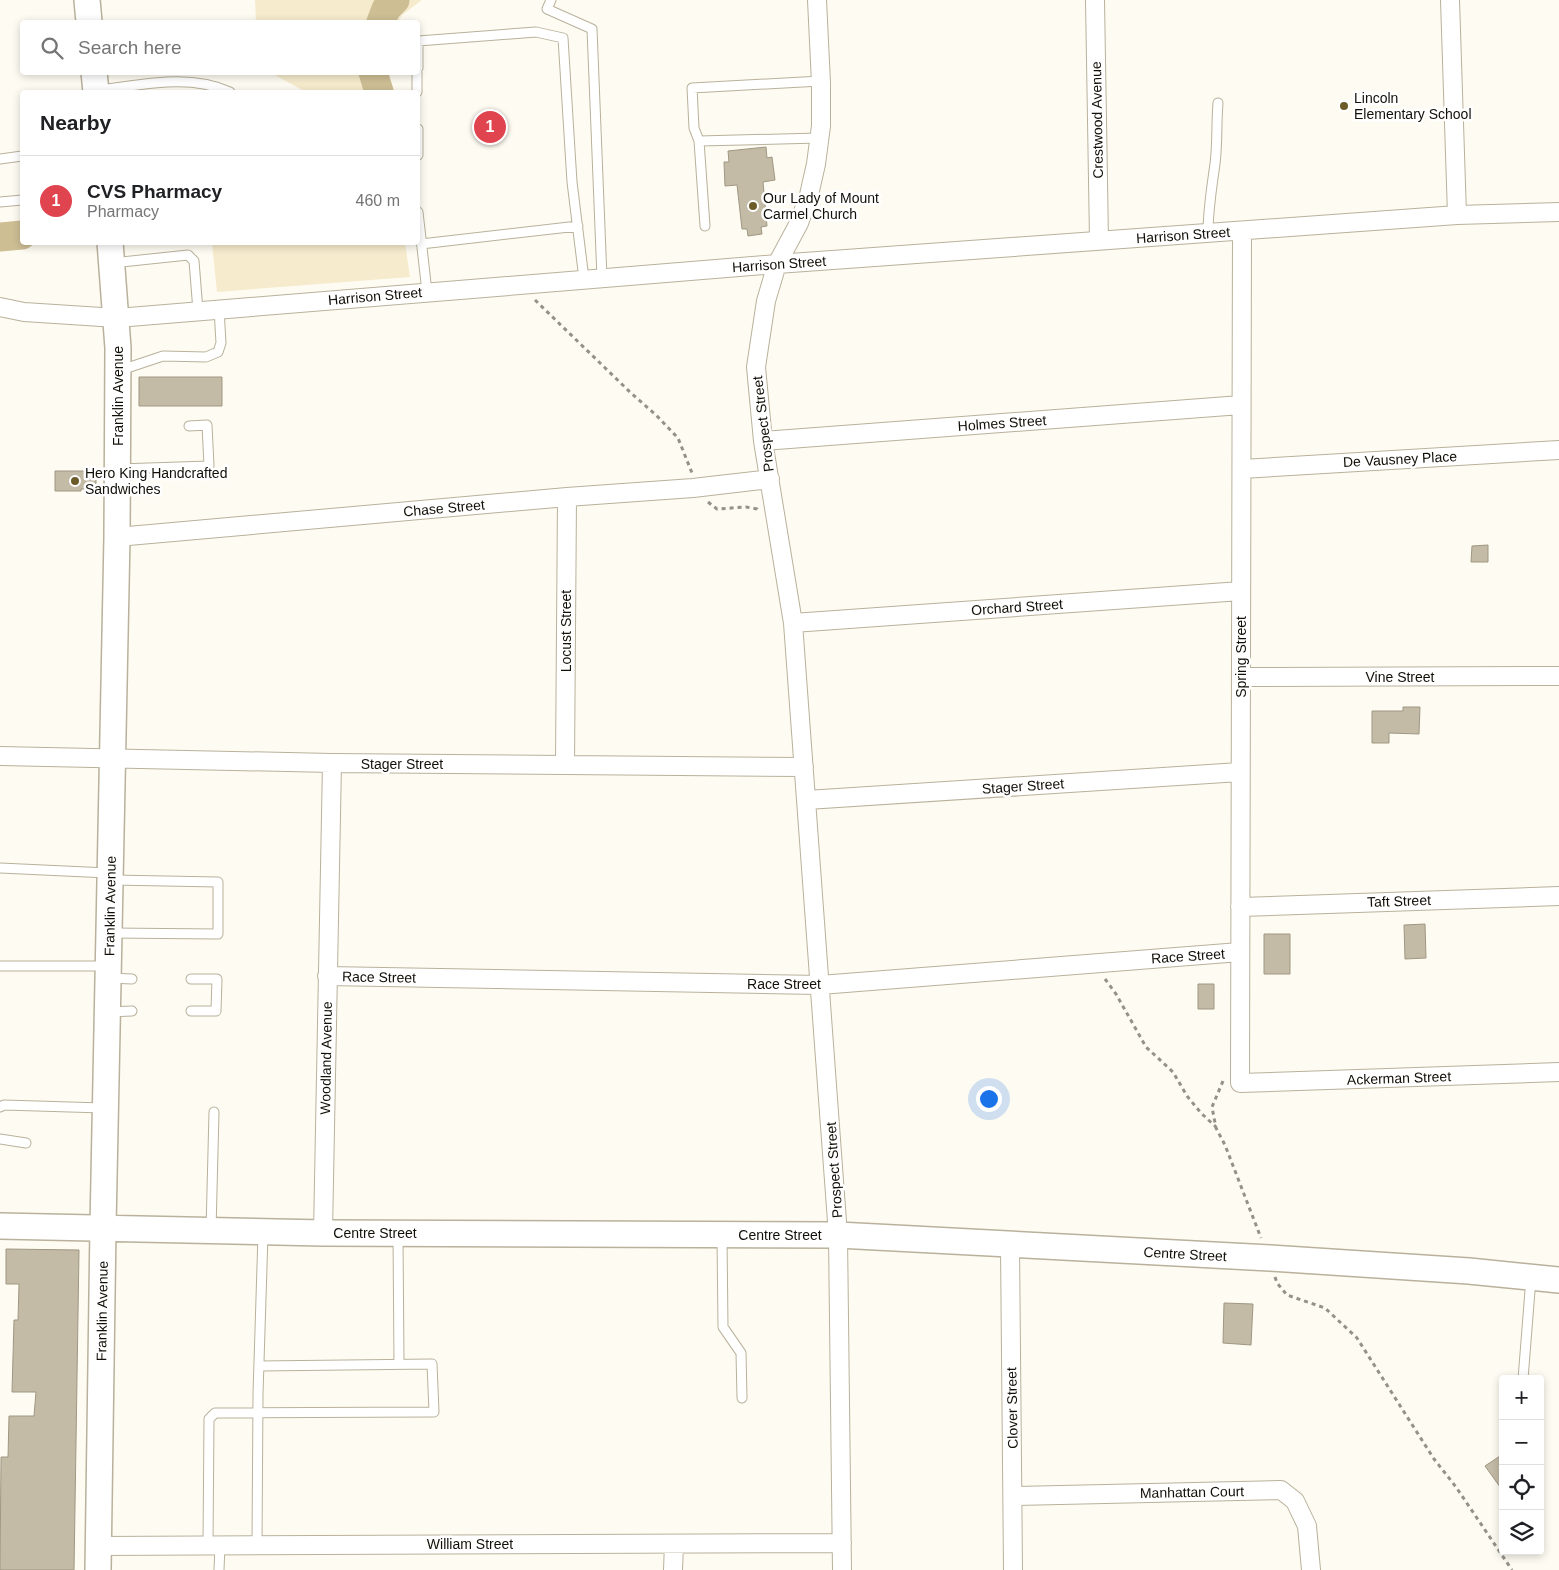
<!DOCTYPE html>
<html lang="en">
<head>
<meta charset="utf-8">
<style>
  body { margin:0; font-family:Helvetica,sans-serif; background:#f2f2f2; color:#202124 }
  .controls { position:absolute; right:15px; bottom:15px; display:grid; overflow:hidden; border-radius:5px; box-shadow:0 2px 8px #0003 }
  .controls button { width:45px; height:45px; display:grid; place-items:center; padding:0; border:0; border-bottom:1px solid #e0e0e0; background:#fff; color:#202124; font:25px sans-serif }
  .you { position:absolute; left:988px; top:1098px; width:18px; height:18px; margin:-12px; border:4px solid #fff; border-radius:50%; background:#1a73e8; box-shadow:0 0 0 8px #1a73e833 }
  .badge { display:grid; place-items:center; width:32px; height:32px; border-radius:50%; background:#db2777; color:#fff; font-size:16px; font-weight:700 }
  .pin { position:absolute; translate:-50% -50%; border:2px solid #fff; box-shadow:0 1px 5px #0006 }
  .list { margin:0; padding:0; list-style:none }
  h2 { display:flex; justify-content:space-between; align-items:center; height:65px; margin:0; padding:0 20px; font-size:21px }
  h2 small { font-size:16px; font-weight:400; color:#757577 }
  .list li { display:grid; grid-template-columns:32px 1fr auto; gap:15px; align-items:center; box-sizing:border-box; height:90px; padding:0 20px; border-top:1px solid #e0e0e0 }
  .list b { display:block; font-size:19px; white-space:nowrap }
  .list p { margin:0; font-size:16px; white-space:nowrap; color:#757577 }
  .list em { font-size:16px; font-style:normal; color:#757577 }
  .icon { flex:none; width:28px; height:28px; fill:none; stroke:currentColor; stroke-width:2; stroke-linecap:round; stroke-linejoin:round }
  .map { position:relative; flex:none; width:1559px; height:1570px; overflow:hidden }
  .search { position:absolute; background:#fff; box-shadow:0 2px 8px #0003; left:20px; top:20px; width:400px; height:55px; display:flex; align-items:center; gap:12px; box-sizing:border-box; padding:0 18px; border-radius:5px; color:#757577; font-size:19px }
  .panel { position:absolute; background:#fff; box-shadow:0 2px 8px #0003; left:20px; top:90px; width:400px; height:155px; border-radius:5px }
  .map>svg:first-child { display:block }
</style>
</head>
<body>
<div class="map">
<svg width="1559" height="1570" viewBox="0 0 1559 1570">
  <rect width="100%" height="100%" fill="#fefbf2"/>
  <path fill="#f6ebcc" d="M255 0H422L402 15 398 22H256Z
    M271 73H388L395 92H306Z
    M212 243H405L410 277 217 292Z"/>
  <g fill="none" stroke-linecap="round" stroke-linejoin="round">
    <path stroke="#cdbe94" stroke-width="29" d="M381 22 386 9 395 0
      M373 72 379 92
      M0 237 22 235"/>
  </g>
  <path fill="#c3bba6" stroke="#9f9782" d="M766 147 767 158 772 157 775 180 763 182 767 226 761 227 762 234 748 236 747 229H742L737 185 725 186 724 162H729L728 151Z
    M139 377H222V406H139Z
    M55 471H92V473L96 472V489H81V491H55Z
    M1488 545V562H1471L1472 546Z
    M1403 707H1420L1419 734 1389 733V743H1372V711H1403Z
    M1425 924 1426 958 1405 959 1404 925Z
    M1264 934H1290V974H1264Z
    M1198 984H1214V1009H1198Z
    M6 1249 79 1250 74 1570H0L1 1457H8L9 1416H34L36 1392H12L14 1320H18L19 1284H6Z
    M1224 1303 1253 1304 1251 1345 1223 1343Z
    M1503 1454V1491L1485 1466Z"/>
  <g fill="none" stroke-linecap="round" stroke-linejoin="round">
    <g stroke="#b9b19b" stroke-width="11">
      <path id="lane" d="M551 0 547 9 592 29 602 278
        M418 68V41L536 32 563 38 572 182 584 279
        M98 90C142 85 189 73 230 92
        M417 92V72
        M418 129V155
        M699 141 819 138
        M0 159 22 156
        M0 202 22 200
        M418 212 427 292
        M705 226 699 141 694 128 692 88 821 81
        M1208 233C1208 212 1211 192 1214 171 1218 149 1216 126 1218 103
        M421 244 578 226
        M112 263 188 255 194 261 198 311
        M121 370 163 356 206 357 218 352 221 343 219 309
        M118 469 209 466 207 425 189 426
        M0 868 108 873
        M110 933 218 934V882L112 880
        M0 966H106
        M110 978 132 979
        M191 1011H216L217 979H191
        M108 1012 132 1011
        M0 1107 4 1105 103 1108
        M0 1139 26 1143
        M211 1230 214 1112
        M398 1234 399 1364
        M722 1237 723 1327 741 1353 742 1398
        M1523 1379 1531 1278
        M208 1545 209 1419 215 1413 434 1412 432 1364 259 1366
        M257 1545 258 1394 263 1234
        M219 1570 220 1545"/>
    </g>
    <g stroke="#b9b19b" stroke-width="20">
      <path id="street" d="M817 0 821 83V126L816 164 809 195 799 223 777 264 766 301 756 367 763 441 793 623 838 1235 842 1570
        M1095 0 1099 240
        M1450 0 1457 215
        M1242 231 1240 1083 1559 1072
        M0 307 24 312 117 318 777 264 1457 215 1559 212
        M763 441 1241 405
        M1242 469 1559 450
        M117 537 567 497 693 488 770 479
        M793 623 1241 591
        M1241 677 1559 676
        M0 756 332 763 804 767
        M565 765 567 497
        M807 800 1240 772
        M1240 907 1559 896
        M327 976 820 985 1240 952
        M323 1233 332 763
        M1010 1245 1013 1570
        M1013 1496 1281 1490 1295 1501 1307 1526 1311 1570
        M99 1546 842 1543
        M673 1570 674 1544"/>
    </g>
    <g stroke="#b9b19b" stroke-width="28">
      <path id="secondary" d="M87 0 89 22
        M94 72 96 92
        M0 1226 323 1233 838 1235 1270 1258 1469 1271 1559 1280
        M98 1570 103 1227 117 537 118 348 110 242"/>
    </g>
    <path stroke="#949189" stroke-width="3" stroke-dasharray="4 4" stroke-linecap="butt" d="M535 300 631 393 656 415 678 438 692 473
      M708 502 717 509 746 507 757 509 758 511
      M1105 979 1116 994 1146 1047 1173 1072 1187 1096 1201 1113 1216 1127
      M1223 1081 1212 1107 1216 1128 1225 1145 1261 1238
      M1275 1277 1277 1283 1287 1295 1325 1308 1357 1338 1434 1459 1456 1487 1512 1570"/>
    <use href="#lane" stroke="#fff" stroke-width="9"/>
    <use href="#street" stroke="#fff" stroke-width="18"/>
    <use href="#secondary" stroke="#fff" stroke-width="25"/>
  </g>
  <g fill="#6c5b29" stroke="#fff" stroke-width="2">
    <circle cx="1344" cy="106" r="5"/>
    <circle cx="753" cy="206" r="5"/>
    <circle cx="75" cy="481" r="5"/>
  </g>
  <g text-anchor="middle" stroke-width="5" stroke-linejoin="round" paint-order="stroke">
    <g font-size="14" fill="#120f08" stroke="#fff" text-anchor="start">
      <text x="1354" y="103">Lincoln<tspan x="1354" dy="16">Elementary School</tspan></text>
      <text x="763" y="203">Our Lady of Mount<tspan x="763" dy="16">Carmel Church</tspan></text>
      <text x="85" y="478">Hero King Handcrafted<tspan x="85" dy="16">Sandwiches</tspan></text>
    </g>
    <g font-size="14" fill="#120f08" stroke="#fff">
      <text transform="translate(1097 120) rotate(-91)" y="5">Crestwood Avenue</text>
      <text transform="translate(1183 235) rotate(-4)" y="5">Harrison Street</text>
      <text transform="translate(779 264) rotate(-4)" y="5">Harrison Street</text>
      <text transform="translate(375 296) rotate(-5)" y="5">Harrison Street</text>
      <text transform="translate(118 396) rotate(-90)" y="5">Franklin Avenue</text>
      <text transform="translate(1002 423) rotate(-4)" y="5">Holmes Street</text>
      <text transform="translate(763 424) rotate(-97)" y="5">Prospect Street</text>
      <text transform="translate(1400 459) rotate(-3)" y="5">De Vausney Place</text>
      <text transform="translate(444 508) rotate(-5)" y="5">Chase Street</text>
      <text transform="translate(1017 607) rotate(-4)" y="5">Orchard Street</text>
      <text transform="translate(566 631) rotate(-90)" y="5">Locust Street</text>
      <text transform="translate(1241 657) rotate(-90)" y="5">Spring Street</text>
      <text x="1400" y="682">Vine Street</text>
      <text x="402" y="769">Stager Street</text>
      <text transform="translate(1023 786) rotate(-4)" y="5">Stager Street</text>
      <text transform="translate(1399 901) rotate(-2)" y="5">Taft Street</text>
      <text transform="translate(110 906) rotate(-89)" y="5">Franklin Avenue</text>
      <text transform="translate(1188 956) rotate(-4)" y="5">Race Street</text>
      <text transform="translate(379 977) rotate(1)" y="5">Race Street</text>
      <text x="784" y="989">Race Street</text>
      <text transform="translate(326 1058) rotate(-89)" y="5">Woodland Avenue</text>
      <text transform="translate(1399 1078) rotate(-2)" y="5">Ackerman Street</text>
      <text transform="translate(834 1170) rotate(-94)" y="5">Prospect Street</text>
      <text x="375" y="1238">Centre Street</text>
      <text x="780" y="1240">Centre Street</text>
      <text transform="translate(1185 1254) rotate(3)" y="5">Centre Street</text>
      <text transform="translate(102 1311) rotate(-89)" y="5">Franklin Avenue</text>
      <text transform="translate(1012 1408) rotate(-91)" y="5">Clover Street</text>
      <text transform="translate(1192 1492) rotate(-1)" y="5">Manhattan Court</text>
      <text x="470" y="1549">William Street</text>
    </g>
  </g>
</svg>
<div class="controls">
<button>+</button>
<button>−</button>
<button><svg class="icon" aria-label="locate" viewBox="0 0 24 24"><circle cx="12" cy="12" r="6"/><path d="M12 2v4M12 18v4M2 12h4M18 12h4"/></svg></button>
<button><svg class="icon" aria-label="layers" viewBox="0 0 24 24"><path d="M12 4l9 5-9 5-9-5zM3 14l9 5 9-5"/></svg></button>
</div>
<div class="you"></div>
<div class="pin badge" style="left:490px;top:127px;background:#e0444e">1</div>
<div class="search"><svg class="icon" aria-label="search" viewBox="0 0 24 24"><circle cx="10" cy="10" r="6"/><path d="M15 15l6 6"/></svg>Search here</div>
<section class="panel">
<h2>Nearby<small></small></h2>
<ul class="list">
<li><span class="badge" style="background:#e0444e">1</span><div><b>CVS Pharmacy</b><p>Pharmacy</p></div><em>460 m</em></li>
</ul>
</section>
</div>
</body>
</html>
